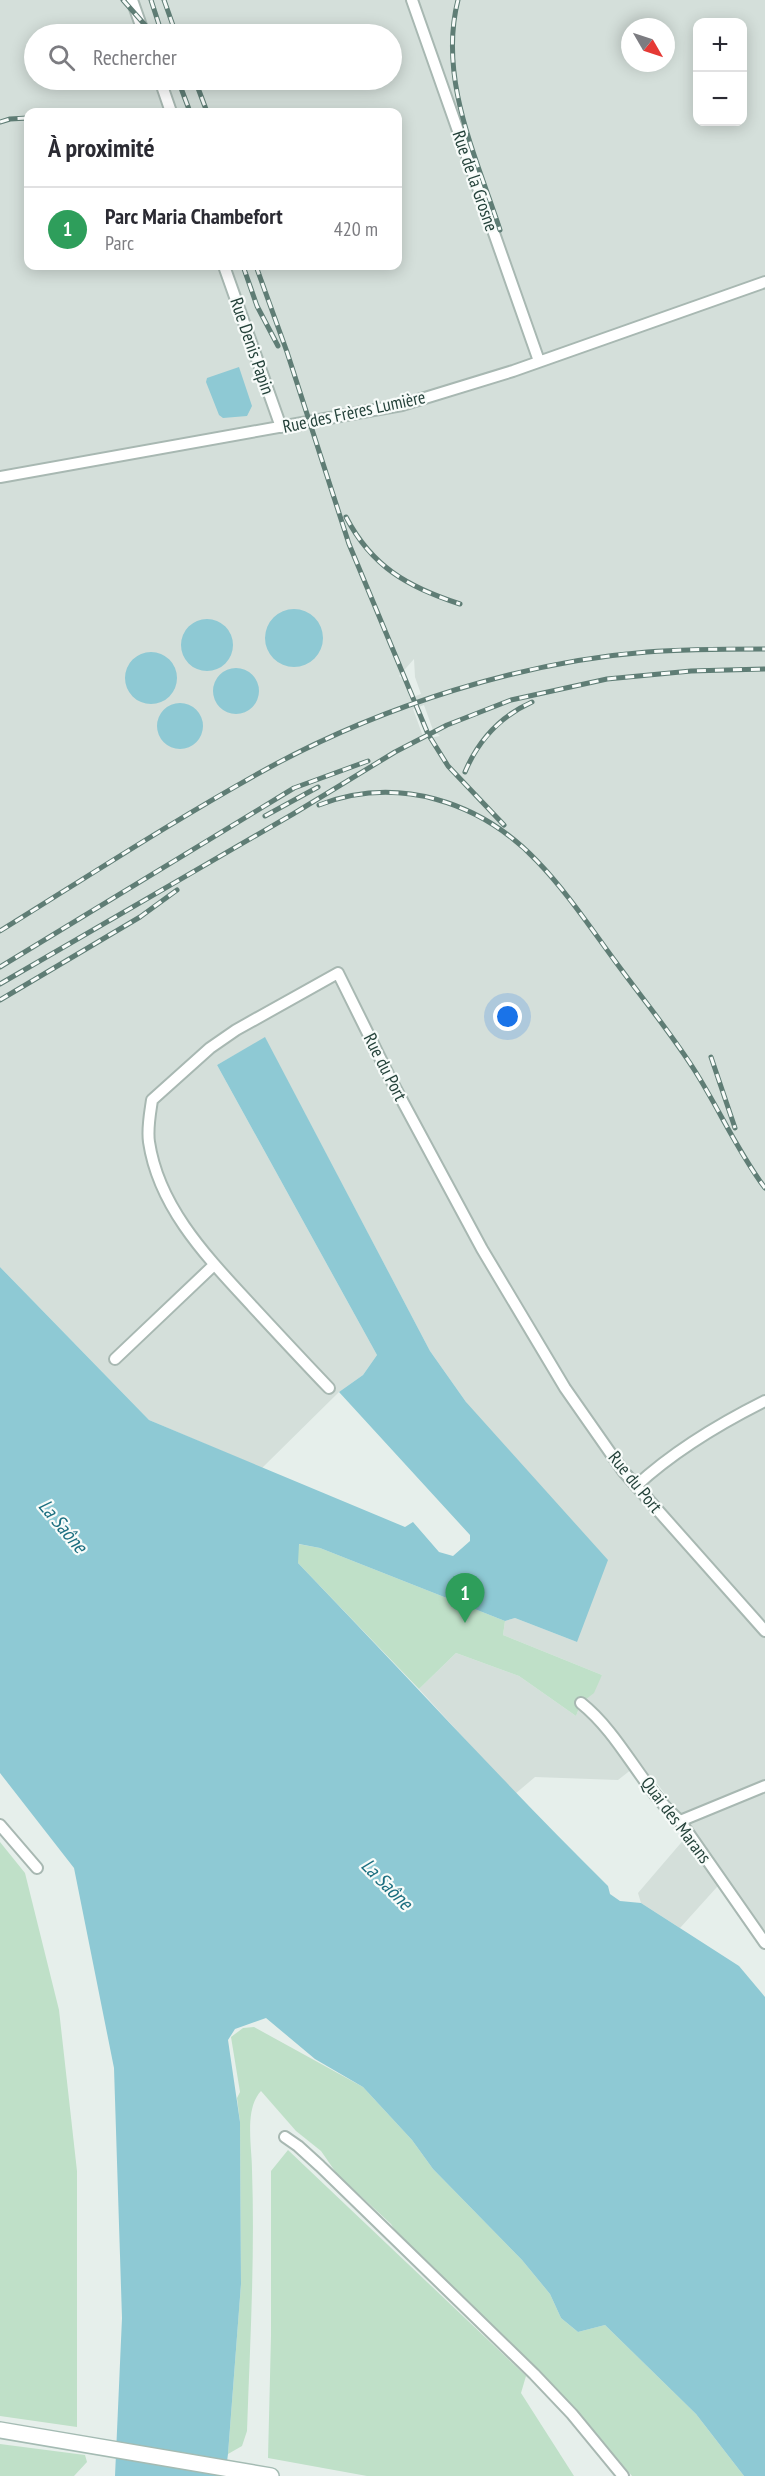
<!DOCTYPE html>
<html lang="fr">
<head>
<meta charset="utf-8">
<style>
  body { margin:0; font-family:"PT Sans Narrow",sans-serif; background:#f7f7f7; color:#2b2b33 }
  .controls { position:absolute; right:18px; top:18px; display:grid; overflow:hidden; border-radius:12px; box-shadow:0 3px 15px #0003 }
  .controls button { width:54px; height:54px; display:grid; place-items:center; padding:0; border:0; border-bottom:2px solid #e1e1e2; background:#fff; color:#2b2b33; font:30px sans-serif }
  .compass { position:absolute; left:621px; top:18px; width:54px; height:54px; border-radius:50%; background:#fff; box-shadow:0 3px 15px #0003; rotate:129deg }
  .you { position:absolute; left:508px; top:1017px; width:21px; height:21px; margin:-15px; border:4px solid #fff; border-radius:50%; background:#1a73e8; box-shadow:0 0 0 9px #1a73e833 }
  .badge { display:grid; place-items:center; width:39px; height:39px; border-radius:50%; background:#db2777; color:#fff; font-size:20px; font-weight:700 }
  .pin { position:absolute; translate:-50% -50px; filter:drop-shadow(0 2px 3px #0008) }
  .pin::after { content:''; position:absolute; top:32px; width:21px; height:18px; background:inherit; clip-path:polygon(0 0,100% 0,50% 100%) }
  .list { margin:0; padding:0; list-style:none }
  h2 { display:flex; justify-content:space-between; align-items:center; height:78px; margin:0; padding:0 24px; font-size:26px }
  h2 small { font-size:20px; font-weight:400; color:#7c7c81 }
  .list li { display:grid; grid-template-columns:39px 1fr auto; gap:18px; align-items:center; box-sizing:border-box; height:84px; padding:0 24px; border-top:2px solid #e1e1e2 }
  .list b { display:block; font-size:22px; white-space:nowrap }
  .list p { margin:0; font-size:20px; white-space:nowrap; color:#7c7c81 }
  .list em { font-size:20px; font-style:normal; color:#7c7c81 }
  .icon { flex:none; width:33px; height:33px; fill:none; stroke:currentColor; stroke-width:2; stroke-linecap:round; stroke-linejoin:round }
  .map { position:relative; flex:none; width:765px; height:2476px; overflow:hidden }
  .search { position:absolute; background:#fff; box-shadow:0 3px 15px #0003; left:24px; top:24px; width:378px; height:66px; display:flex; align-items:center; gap:15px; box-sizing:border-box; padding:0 21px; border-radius:33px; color:#7c7c81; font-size:22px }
  .panel { position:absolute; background:#fff; box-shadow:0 3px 15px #0003; left:24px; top:108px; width:378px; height:162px; border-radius:12px }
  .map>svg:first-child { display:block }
</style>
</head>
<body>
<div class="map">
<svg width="765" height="2476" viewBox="0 0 765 2476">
  <rect width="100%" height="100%" fill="#e6efeb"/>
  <path fill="#d4dfda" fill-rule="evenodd" d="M0 0H765V1931L726 1877 680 1928 641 1903 638 1893 692 1830 653 1778 632 1769 618 1780 535 1777 515 1794 419 1689 456 1653 519 1676 576 1716 581 1703 602 1675 503 1635 505 1621 515 1618 577 1642 466 1402 430 1351 265 1038 217 1065 377 1355 363 1375 339 1392 262 1468 149 1420 0 1267ZM698 22H742V122H698ZM630 27H666V63H630ZM34 34H392V80H34ZM28 112H398V266H28ZM414 659 415 677 421 694 410 698 405 681 399 676ZM424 705 433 730 440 736 424 739 413 709Z"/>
  <path fill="#bfe0c8" d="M298 1544 320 1548 505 1621 503 1635 602 1675 594 1693 581 1703 576 1716 519 1676 456 1653 419 1689 298 1563Z
    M0 1842 25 1873 59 2010 77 2171V2427L0 2416Z
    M254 2027 363 2087 412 2140 433 2169 522 2260 550 2294 561 2318 578 2332 605 2325 696 2414 744 2476H632C562 2392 482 2317 402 2242L391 2224 337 2174 321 2151 296 2131 261 2091C244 2109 252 2147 252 2170 255 2257 250 2344 247 2431L242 2446 228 2454 241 2284 240 2122 237 2098 240 2092 231 2037 243 2028Z
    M288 2150 526 2376 521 2393 574 2476H367L268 2458 271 2336V2171Z
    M0 2444 85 2455 87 2462 74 2476H0Z"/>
  <path fill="#8ec9d4" d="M239 367 252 406 247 416 223 418 219 415 206 382 207 378Z
    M265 638a29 29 0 1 1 58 0a29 29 0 1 1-58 0Z
    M181 645a26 26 0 1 1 52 0a26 26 0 1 1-52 0Z
    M125 678a26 26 0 1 1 52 0a26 26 0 1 1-52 0Z
    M213 691a23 23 0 1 1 46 0a23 23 0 1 1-46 0Z
    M157 726a23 23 0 1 1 46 0a23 23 0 1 1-46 0Z
    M265 1037 430 1351 466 1402 608 1560 577 1642 515 1618 505 1621 320 1548 299 1544 298 1563C402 1671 502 1781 608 1886L610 1894 620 1901 641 1903 739 1966 765 1997V2476H744L696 2414 605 2325 578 2332 561 2318 550 2294 522 2260 433 2169 412 2140 363 2087 315 2059 266 2018 235 2029 228 2040 240 2122 241 2284 228 2454 225 2476H115L122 2318 114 2068 74 1868 0 1773V1267L149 1420 405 1527 413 1522 439 1552 453 1556 470 1541V1535L339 1392 363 1375 377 1355 217 1065Z"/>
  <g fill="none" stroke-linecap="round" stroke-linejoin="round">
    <g stroke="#a8b8b2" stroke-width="14">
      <path id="street" d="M132 0 144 34
        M412 0 539 361
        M160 80 171 112
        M224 266 281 427
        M0 477 402 405 513 371 765 282
        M115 1359 214 1265
        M329 1388C303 1361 278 1334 253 1307 209 1259 159 1209 149 1142 147 1128 150 1114 152 1100L210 1048 236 1030 338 973 390 1078 482 1249 565 1388 623 1471 765 1631
        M636 1486C674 1451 719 1424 765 1401
        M581 1703C622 1736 641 1787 680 1821L765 1943
        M680 1821 765 1786
        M0 1825 37 1868
        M285 2137 298 2146 320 2166 534 2374 572 2414 623 2476"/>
    </g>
    <g stroke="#a4bbb3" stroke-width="18">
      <path id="secondary" d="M0 2430 271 2476"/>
    </g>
    <use href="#street" stroke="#fff" stroke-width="10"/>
    <use href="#secondary" stroke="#fff" stroke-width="15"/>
    <g stroke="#5f7d75" stroke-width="5">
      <path id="rail" d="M123 0 153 34
        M151 0 162 34
        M164 0 176 34
        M458 0C438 78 476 156 500 230
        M178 80 190 112
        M195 80 207 112
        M0 122 10 119 28 118
        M243 266 257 306 278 346
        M256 266 287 352 349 544 428 734 448 766 504 825
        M346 517C372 567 408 587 460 604
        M465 772C478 741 501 716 532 702
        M319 805C397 775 480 801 537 861 566 891 590 927 615 961 642 998 671 1033 695 1071 719 1109 738 1152 765 1188
        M265 816 318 787
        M0 931C90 875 179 817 272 766 383 706 521 662 647 652 686 649 726 649 765 649
        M0 967 294 788 368 761
        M0 984 293 814 395 752 447 725 511 700 607 679 691 671 765 669
        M0 1000 140 917 177 890
        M711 1057 735 1128"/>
    </g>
    <use href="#rail" stroke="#f7fbf9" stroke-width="3" stroke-dasharray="9" stroke-linecap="butt"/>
  </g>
  <g text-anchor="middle" stroke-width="4.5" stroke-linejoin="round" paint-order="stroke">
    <g font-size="18" fill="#24423a" stroke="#f7fbf9">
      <text transform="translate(475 181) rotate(71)" y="6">Rue de la Grosne</text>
      <text transform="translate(252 346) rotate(71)" y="6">Rue Denis Papin</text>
      <text transform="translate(354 412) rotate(-12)" y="6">Rue des Frères Lumière</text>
      <text transform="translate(385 1067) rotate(63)" y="6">Rue du Port</text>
      <text transform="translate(635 1482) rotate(51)" y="6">Rue du Port</text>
      <text transform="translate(676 1820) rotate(53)" y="6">Quai des Marans</text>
    </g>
    <g font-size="20" font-style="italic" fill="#1c6f80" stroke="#f7fbf9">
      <text transform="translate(63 1526) rotate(50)" y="7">La Saône</text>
      <text transform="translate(387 1884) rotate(45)" y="7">La Saône</text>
    </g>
  </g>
</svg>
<div class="controls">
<button>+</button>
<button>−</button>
</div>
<svg class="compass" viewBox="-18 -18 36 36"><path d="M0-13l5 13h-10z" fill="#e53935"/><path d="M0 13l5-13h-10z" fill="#7c7c81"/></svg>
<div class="you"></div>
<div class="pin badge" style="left:465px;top:1623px;background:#2e9e5b">1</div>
<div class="search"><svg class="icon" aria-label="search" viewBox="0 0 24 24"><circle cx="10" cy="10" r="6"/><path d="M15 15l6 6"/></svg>Rechercher</div>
<section class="panel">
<h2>À proximité<small></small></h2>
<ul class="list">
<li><span class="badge" style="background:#2e9e5b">1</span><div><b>Parc Maria Chambefort</b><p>Parc</p></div><em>420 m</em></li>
</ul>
</section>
</div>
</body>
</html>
